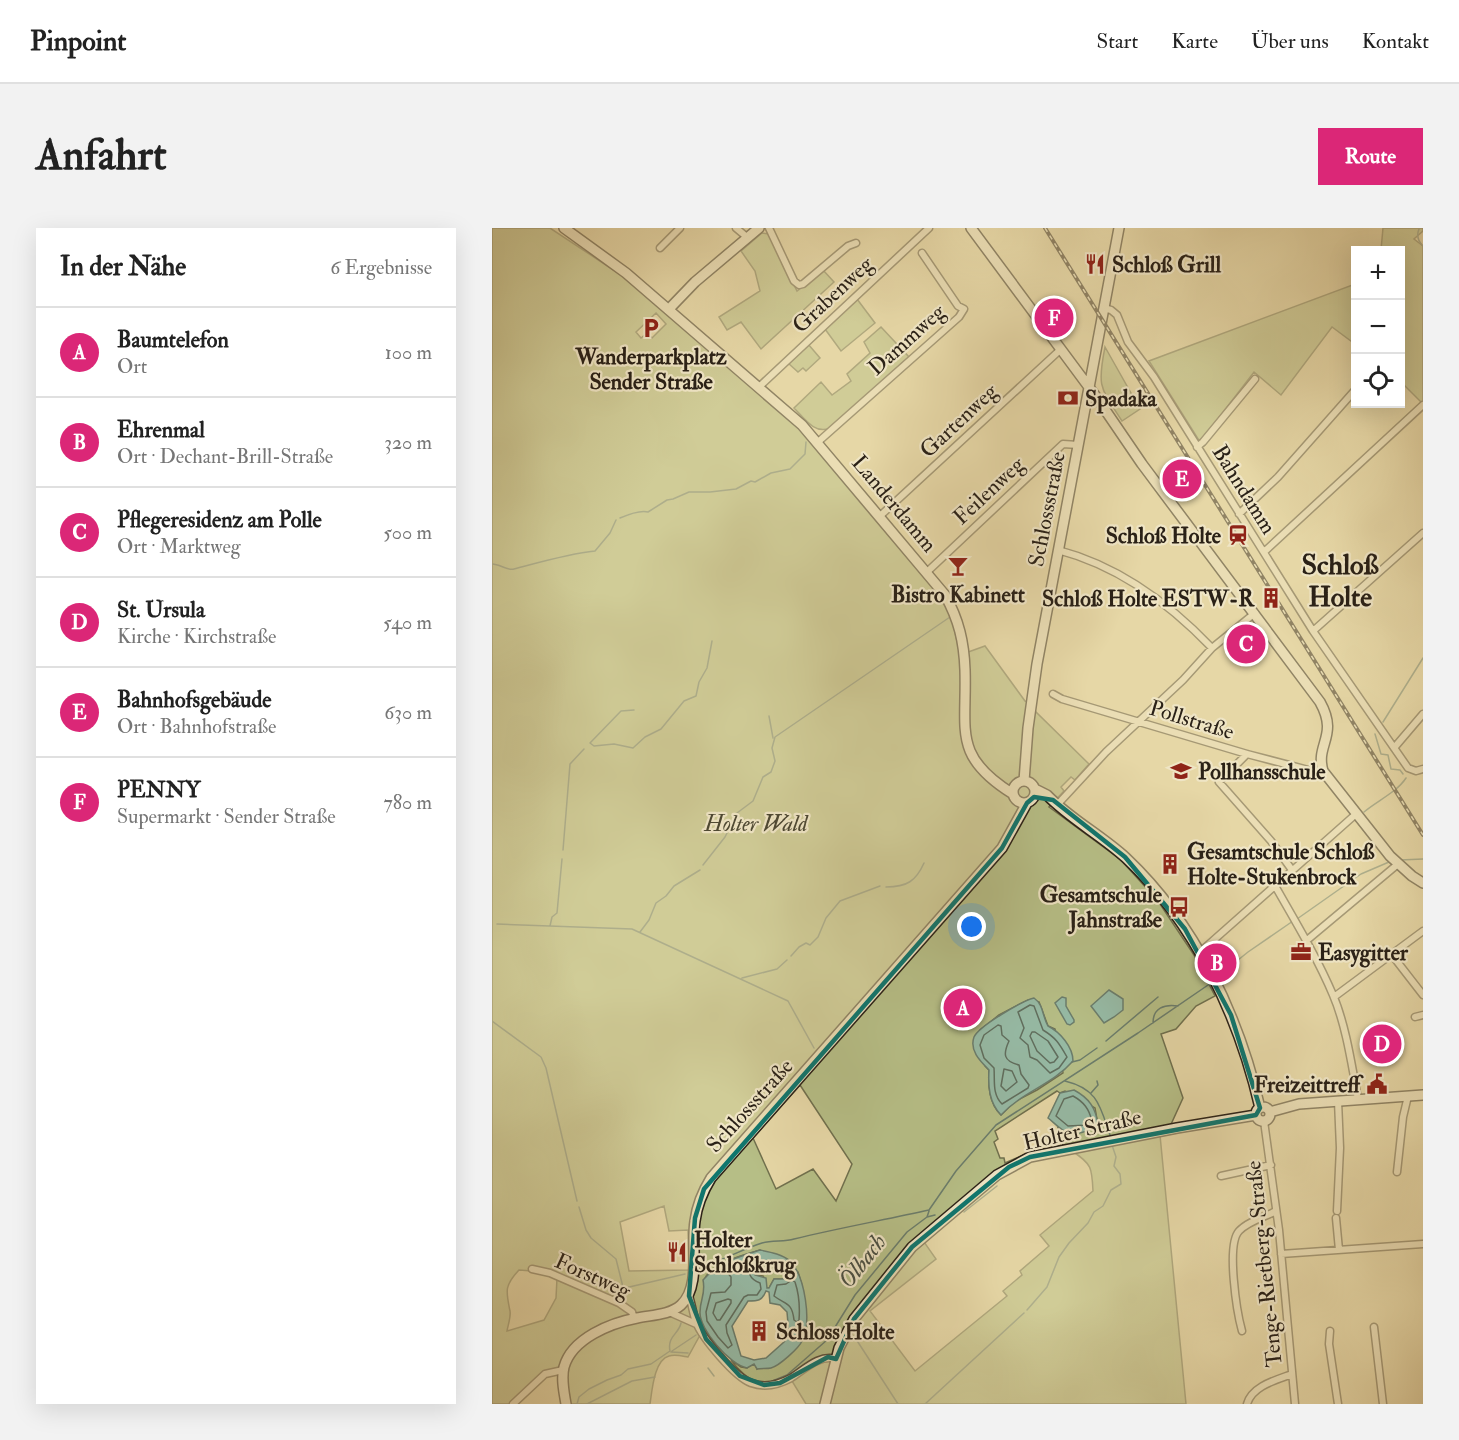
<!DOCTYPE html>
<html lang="de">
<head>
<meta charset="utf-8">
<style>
  body { margin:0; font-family:"IM FELL Double Pica",serif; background:#f2f2f2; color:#222 }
  .controls { position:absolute; right:18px; top:18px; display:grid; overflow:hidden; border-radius:0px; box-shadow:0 6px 24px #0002 }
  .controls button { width:54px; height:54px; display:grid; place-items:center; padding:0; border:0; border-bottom:2px solid #e0e0e0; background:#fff; color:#222; font:30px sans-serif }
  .you { position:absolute; left:480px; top:699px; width:21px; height:21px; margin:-15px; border:4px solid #fff; border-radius:50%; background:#1a73e8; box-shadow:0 0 0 9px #1a73e833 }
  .badge { display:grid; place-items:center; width:39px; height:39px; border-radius:50%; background:#db2777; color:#fff; font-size:20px; font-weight:700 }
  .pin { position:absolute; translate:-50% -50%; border:3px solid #fff; box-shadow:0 2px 6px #0006 }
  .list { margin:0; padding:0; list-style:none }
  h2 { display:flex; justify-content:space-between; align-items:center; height:78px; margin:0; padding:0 24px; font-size:26px }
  h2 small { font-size:20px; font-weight:400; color:#767676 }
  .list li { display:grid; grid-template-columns:39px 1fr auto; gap:18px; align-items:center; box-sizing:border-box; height:90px; padding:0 24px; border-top:2px solid #e0e0e0 }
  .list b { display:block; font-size:22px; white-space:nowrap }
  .list p { margin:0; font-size:20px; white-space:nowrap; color:#767676 }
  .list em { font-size:20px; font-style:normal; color:#767676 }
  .icon { flex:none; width:33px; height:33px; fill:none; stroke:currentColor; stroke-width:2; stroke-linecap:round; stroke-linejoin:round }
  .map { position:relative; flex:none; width:931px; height:1176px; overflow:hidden; border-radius:0px }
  header { display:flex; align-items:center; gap:36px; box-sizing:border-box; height:84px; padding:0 30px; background:#fff; border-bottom:2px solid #e0e0e0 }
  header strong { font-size:28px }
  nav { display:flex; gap:33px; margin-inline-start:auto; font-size:21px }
  .intro { display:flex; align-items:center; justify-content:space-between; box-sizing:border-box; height:144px; padding:0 36px }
  h1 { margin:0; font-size:42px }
  .button { padding:15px 27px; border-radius:0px; background:#db2777; color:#fff; font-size:21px; font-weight:700 }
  main { display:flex; gap:36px; padding:0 36px }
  aside { flex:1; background:#fff; border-radius:0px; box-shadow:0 6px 24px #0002 }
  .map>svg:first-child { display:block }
</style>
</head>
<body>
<header>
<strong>Pinpoint</strong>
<nav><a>Start</a><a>Karte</a><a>Über uns</a><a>Kontakt</a></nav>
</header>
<div class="intro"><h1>Anfahrt</h1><a class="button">Route</a></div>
<main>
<aside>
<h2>In der Nähe<small>6 Ergebnisse</small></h2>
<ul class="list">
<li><span class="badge">A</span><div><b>Baumtelefon</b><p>Ort</p></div><em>100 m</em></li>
<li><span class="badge">B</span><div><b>Ehrenmal</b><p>Ort · Dechant-Brill-Straße</p></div><em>320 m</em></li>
<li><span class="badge">C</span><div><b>Pflegeresidenz am Polle</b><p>Ort · Marktweg</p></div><em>500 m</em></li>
<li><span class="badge">D</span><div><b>St. Ursula</b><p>Kirche · Kirchstraße</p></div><em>540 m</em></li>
<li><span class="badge">E</span><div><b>Bahnhofsgebäude</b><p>Ort · Bahnhofstraße</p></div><em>630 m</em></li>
<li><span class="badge">F</span><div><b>PENNY</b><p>Supermarkt · Sender Straße</p></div><em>780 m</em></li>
</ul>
</aside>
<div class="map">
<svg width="931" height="1176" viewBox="0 0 931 1176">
  <rect width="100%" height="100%" fill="#e6d7a6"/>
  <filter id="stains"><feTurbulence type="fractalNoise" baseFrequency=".00333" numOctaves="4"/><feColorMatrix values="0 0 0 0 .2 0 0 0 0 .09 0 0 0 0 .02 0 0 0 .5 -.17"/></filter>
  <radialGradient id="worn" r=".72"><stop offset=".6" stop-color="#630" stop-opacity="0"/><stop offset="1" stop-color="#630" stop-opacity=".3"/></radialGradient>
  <path fill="#b6be86" stroke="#70704e" stroke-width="1.5" fill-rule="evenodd" d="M0 0H58L132 49 306 198 451 370 459 386 468 427 493 418 533 473 540 475 542 482 597 536 583 552 579 549 569 559 572 563 557 579 629 632 666 673 702 727 723 768 704 778 684 801 669 806 691 870 675 905 668 907 694 1176H314L297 1148C271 1161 256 1155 239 1132L249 1139 255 1140 260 1136H263L265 1141 313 1104C314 1083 313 1064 306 1044L268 1022C253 1027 215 1035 212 1054 212 1059 213 1066 211 1072 208 1084 208 1093 215 1103L207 1109 196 1129C190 1128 183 1126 177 1128 162 1132 160 1163 158 1176H71L67 1145 53 1149 25 1176H0ZM164 85 174 96 160 110 155 105 149 110 144 104ZM536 772 547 774 556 798 563 801 571 845 545 862 522 874 509 887C497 875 496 858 497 842L493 838 488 802 507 787ZM308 857 360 936 344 973 321 941 284 961 261 910ZM565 863 568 865 573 863 603 880 606 897C589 903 580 911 565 896L571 917 536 925 513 935 512 930H508L502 914 506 911 503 903ZM580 923C600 936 600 940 601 963L548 1007 557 1018 528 1043 530 1047 511 1063 515 1068 423 1143 378 1083 444 1031 432 1014 508 949 539 933ZM172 978 177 1003 196 1002 197 1042 137 1043 128 994ZM27 1042 40 1043 65 1050 64 1070 52 1092 15 1103C16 1097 19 1089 18 1083 14 1063 12 1058 27 1042Z
    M891 0H931V3L922 11 931 18V176L909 154 908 22H889Z
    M270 5 277 6 305 63 331 42 342 54 269 121 249 94 235 102 227 89 268 63 263 43 249 23Z
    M863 56V116L840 99 789 167 762 144 708 214 657 133Z
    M365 71 383 95 349 123 333 101Z
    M389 99 417 129 338 200C323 207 312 190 302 180L329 154 340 167 359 153 355 146 378 125 372 114Z
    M316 116 328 130 314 143 311 140 306 144 296 135Z
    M613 119 648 181 630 193C608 159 605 159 613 119Z
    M278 1034 290 1037 294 1045 293 1051H282L277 1060H274V1053L271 1048 263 1047V1042L268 1037Z"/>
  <path fill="#96baa5" stroke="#6b7d6c" stroke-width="1.5" fill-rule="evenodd" d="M617 762 631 771V782L622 789 612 795 599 778Z
    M570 769 574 770V778L582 792V794L578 797 575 796 563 775Z
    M542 770C552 777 550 788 556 798 568 804 581 819 581 833 560 857 530 864 509 887 497 875 496 858 497 842 489 834 477 823 482 809 487 798 530 773 542 770Z
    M582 862C597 870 604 880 606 897 598 903 582 909 572 903 567 900 561 894 556 890L568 865Z
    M268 1022C278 1024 290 1026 298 1033 313 1048 320 1094 310 1113 307 1120 287 1138 279 1140 275 1141 269 1140 265 1141L262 1136 255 1140C238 1137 207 1101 208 1084 208 1071 214 1066 211 1052 228 1033 244 1030 268 1022ZM278 1034 290 1037 294 1045 293 1051H282L277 1060H275L274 1050 263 1047V1043L268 1037ZM274 1063 277 1064 278 1075 288 1077 295 1084 297 1107 292 1114 274 1130 262 1132 249 1128 240 1098 256 1073C266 1073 270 1073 274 1063Z"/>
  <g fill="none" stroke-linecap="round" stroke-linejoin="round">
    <path stroke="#606e5e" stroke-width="1.5" d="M538 777 542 778 551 802C564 810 567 815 575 829L567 840 558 845 545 832 538 829 536 817 528 810 532 800 526 784Z
      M506 797 509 798 510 807 517 813C511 826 511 833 527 837L529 846 537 857 536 860 510 876C500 866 503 853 502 840L492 830 488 817 492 807Z
      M540 804H543L556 813 566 829 562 834 558 835 545 823 538 808Z
      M512 841 520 843 525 854 514 863 509 858Z
      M581 868C592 874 597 881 600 893L597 897 576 898 564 888 572 871Z
      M259 1032 261 1035C254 1045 258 1051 268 1055L269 1061 265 1067H256L252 1069 234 1097 235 1105 240 1117 236 1120 226 1109 215 1093 214 1084 219 1065 233 1064 239 1057V1049L235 1044V1040Z
      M300 1052 303 1054C307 1066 308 1079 307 1092L305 1094 302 1092C300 1074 294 1077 282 1068L285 1057 294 1056Z
      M236 1071 239 1072V1075L228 1092H225L221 1085 224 1075Z"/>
    <path stroke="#6b7d6c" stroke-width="1.5" d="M927 1C924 8 926 13 931 18
      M128 290C135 287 149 282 156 284L175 272 181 271 197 264H218L244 261 259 253 263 254 279 245 298 241 313 226 314 214
      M0 336C8 336 15 343 22 341 49 334 75 326 103 323L118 305 124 292
      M142 482 129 483 98 515 102 518 122 516 141 520 153 509 169 501 192 473 204 468 207 454 215 440 220 413
      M277 488 281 510
      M891 494 931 430
      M883 506 889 526 896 527 899 541 908 542 911 546
      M872 584C885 573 905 564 914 550
      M71 622 78 536 92 521
      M908 632 931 631
      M211 637 233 609 245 585 261 573 271 549 279 544 283 533 280 520 283 509 458 389
      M394 659C415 659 424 653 432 635
      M805 691 869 646 897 634
      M5 696 140 701 296 773 322 820
      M58 698 60 689 65 685 70 631
      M148 704 157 692 164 675 174 668 182 658 208 642
      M299 728 307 719 314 715 318 717 326 709 334 690 348 673 388 658
      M725 749 756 724 801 693
      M250 750 285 741 295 732
      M0 793 49 829 54 840 85 973
      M661 795C661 780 672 776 686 778
      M614 813 666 769
      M580 834 588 832 605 820
      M573 853C606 861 608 878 618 907
      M599 865 606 857 605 853
      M87 979 94 1002 99 1010 124 1031 131 1059 133 1060 193 1046
      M472 984 505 958
      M435 989 443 987
      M218 1046 217 1037 223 1034C239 1028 254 1020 270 1015 281 1012 292 1014 302 1011 347 1000 392 992 437 982L464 943 504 897 646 805 719 755
      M535 1082 555 1059 567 1029 577 1015 596 995 602 984 611 978 619 962 629 956 628 946 622 938 624 929 620 917
      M362 1108 406 1176
      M180 1123 204 1107
      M179 1124 196 1125
      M216 1140 222 1148
      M278 1154 295 1147 335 1112 363 1067 415 1004 435 989 437 983
      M85 1176 87 1169 97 1161 115 1152 129 1147 136 1141 159 1136 178 1123C175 1108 187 1106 189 1095
      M95 1176 140 1153 163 1149
      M433 1176 532 1085"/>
    <g stroke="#594e3b" stroke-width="9">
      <path id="street" d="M244 0 256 10
        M277 0 302 53 307 57 311 56 356 18 364 15
        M168 20 188 0
        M612 80 619 82 625 87 636 114 662 149 821 403 916 540 924 543 931 541
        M268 158 437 0
        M326 214 467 89 472 81 466 78 430 25
        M705 219 711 214 763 151
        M747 286 786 249 864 161
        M388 288 568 122
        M566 322C627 338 677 375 720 420
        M772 324 931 177
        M435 344 571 216 586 217
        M821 403 931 305
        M561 466 570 471 755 526 824 544 831 543
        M902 520 931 486
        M755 526 727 554 779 613 800 642
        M566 576 614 524 691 452 720 420 763 385
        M782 656C803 693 825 729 841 767 854 797 860 839 866 871
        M814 713 906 636
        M707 725 864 586
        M900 727 931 767
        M842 769 931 703
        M923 789 931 787
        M772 893 787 1002 803 1176
        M905 944 911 889 916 868
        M729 948 779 937
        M845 983 848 920 846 873
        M844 990 847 1022
        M789 1026 931 1016
        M40 1041 58 1045 127 1075 140 1084 142 1090
        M197 1068C200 1076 201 1086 204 1094 210 1110 243 1149 259 1155 273 1160 286 1157 299 1150 312 1142 327 1126 344 1131
        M177 1084 204 1096
        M882 1099 891 1176
        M750 1103C745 1085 734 1017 747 1003 756 993 773 989 784 983
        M838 1103 837 1116 846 1176
        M21 1176 53 1146 71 1142
        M755 1176C760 1158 784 1152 800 1146"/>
    </g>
    <g stroke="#2a2117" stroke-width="12">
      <path id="secondary" d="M72 0 134 45 310 197 453 367C467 392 472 414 473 442 475 503 460 528 521 566
        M479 0 605 170 650 236 828 474C847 508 823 516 831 543L898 628 920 648 931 655
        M177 81 203 54 267 0
        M532 553 536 500 545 436 627 0
        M521 564a11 11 0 1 1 22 0a11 11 0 1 1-22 0Z
        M543 561 555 567C578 591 609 607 634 630 703 695 747 788 768 880
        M764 886a7 7 0 1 1 14 0a7 7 0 1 1-14 0Z
        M778 884 807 876 931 867
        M74 1176C72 1164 69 1151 72 1139 80 1110 119 1095 145 1090 159 1087 178 1087 189 1077 209 1059 199 1017 203 993 205 977 211 963 219 950L510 620 535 575
        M333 1176 347 1120 362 1091 420 1019 505 947 538 929 685 900 764 887"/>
    </g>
    <use href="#street" stroke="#efe5c5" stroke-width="6"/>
    <use href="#secondary" stroke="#efe5c5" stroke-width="9"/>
    <g stroke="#2a2117" stroke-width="4">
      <path id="rail" d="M553 0 931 607"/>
    </g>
    <use href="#rail" stroke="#efe5c5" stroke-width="1.5" stroke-dasharray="4.5" stroke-linecap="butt"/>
  </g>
  <path d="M0 0H931V1176H0ZM542 569 561 572 633 629 693 701 739 787 768 880 764 887 538 929 517 939 420 1019 362 1091 344 1131 336 1129 288 1155 272 1157 248 1148 214 1111 197 1068 203 990 212 961 510 620 535 575Z" fill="#e6d7a6" fill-opacity=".55" fill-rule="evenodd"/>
  <path fill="none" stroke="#0f766e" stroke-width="4.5" stroke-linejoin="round" d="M542 569 561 572 633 629 693 701 739 787 768 880 764 887 538 929 517 939 420 1019 362 1091 344 1131 336 1129 288 1155 272 1157 248 1148 214 1111 197 1068 203 990 212 961 510 620 535 575Z"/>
  <defs>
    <g id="restaurant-bare" transform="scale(1.62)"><path d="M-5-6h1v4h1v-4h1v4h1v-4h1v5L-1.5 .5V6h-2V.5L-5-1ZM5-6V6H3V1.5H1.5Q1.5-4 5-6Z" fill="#8f2418" stroke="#efe5c5" stroke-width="2.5" paint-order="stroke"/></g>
    <g id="parking-bare" transform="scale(1.62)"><path d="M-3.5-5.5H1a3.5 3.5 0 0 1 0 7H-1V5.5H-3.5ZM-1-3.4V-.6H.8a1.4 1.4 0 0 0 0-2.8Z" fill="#8f2418" stroke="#efe5c5" stroke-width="2.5" paint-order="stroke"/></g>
    <g id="bank-bare" transform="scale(1.62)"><path d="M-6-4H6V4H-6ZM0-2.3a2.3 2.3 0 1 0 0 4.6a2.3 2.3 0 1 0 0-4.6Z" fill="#8f2418" stroke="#efe5c5" stroke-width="2.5" paint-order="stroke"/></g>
    <g id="station-bare" transform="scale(1.62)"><path d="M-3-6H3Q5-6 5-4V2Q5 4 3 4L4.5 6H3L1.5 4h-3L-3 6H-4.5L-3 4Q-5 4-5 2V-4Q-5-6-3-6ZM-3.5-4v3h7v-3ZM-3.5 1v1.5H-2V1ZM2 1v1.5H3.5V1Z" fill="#8f2418" stroke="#efe5c5" stroke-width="2.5" paint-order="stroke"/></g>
    <g id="bar-bare" transform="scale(1.62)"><path d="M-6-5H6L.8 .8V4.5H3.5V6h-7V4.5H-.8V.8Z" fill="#8f2418" stroke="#efe5c5" stroke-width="2.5" paint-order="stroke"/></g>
    <g id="building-bare" transform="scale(1.62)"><path d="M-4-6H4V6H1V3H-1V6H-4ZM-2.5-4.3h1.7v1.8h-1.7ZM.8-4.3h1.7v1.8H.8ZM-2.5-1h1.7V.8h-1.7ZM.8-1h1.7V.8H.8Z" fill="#8f2418" stroke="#efe5c5" stroke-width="2.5" paint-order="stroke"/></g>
    <g id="school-bare" transform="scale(1.62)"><path d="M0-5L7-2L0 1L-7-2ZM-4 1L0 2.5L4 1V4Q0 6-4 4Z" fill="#8f2418" stroke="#efe5c5" stroke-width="2.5" paint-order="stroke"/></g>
    <g id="bus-bare" transform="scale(1.62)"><path d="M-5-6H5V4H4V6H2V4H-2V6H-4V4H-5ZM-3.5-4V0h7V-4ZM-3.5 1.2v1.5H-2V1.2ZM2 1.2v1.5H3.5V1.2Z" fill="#8f2418" stroke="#efe5c5" stroke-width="2.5" paint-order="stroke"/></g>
    <g id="office-bare" transform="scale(1.62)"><path d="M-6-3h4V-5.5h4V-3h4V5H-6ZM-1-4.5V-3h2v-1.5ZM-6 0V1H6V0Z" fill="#8f2418" stroke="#efe5c5" stroke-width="2.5" paint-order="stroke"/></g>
    <g id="civic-bare" transform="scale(1.62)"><path d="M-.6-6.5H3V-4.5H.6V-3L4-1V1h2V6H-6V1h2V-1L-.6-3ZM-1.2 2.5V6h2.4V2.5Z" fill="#8f2418" stroke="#efe5c5" stroke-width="2.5" paint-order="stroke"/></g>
  </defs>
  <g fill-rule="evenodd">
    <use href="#restaurant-bare" x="603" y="36"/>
    <use href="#parking-bare" x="159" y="100"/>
    <use href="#bank-bare" x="576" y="170"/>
    <use href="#station-bare" x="746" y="307"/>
    <use href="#bar-bare" x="466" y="338"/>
    <use href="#building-bare" x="779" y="370"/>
    <use href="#school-bare" x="689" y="543"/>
    <use href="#building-bare" x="678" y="636"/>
    <use href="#bus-bare" x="687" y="679"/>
    <use href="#office-bare" x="809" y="724"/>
    <use href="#civic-bare" x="885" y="856"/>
    <use href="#restaurant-bare" x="185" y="1024"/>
    <use href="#building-bare" x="267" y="1103"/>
  </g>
  <g text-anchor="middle" stroke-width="4.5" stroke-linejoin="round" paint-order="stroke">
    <g font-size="22" font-weight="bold" fill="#2a2117" stroke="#efe5c5" text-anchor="start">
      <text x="620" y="44">Schloß Grill</text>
      <text x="159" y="136" text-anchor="middle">Wanderparkplatz<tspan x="159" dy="25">Sender Straße</tspan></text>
      <text x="593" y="178">Spadaka</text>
      <text x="729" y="315" text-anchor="end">Schloß Holte</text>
      <text x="466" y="374" text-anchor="middle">Bistro Kabinett</text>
      <text x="762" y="378" text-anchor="end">Schloß Holte ESTW-R</text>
      <text x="706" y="551">Pollhansschule</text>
      <text x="695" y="631">Gesamtschule Schloß<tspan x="695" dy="25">Holte-Stukenbrock</tspan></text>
      <text x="670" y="674" text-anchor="end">Gesamtschule<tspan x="670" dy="25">Jahnstraße</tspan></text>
      <text x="826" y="732">Easygitter</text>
      <text x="868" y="864" text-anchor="end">Freizeittreff</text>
      <text x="202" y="1019">Holter<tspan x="202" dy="25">Schloßkrug</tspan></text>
      <text x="284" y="1111">Schloss Holte</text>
    </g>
    <g font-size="22" fill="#2a2117" stroke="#efe5c5">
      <text transform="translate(340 66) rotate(-43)" y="8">Grabenweg</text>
      <text transform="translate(414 111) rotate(-42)" y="8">Dammweg</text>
      <text transform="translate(466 192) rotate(-43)" y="8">Gartenweg</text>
      <text transform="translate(753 261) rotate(58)" y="8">Bahndamm</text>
      <text transform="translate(496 262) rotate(-43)" y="8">Feilenweg</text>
      <text transform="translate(403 275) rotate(50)" y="8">Landerdamm</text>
      <text transform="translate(554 281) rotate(-79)" y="8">Schlossstraße</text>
      <text transform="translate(700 491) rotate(17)" y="8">Pollstraße</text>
      <text transform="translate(257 877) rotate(-48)" y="8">Schlossstraße</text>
      <text transform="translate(590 901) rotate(-13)" y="8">Holter Straße</text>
      <text transform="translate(771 1036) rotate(-96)" y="8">Tenge-Rietberg-Straße</text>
      <text transform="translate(101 1047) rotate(24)" y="8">Forstweg</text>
    </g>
    <g font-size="22" font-style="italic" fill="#4d4833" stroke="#efe5c5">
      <text x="264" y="603">Holter Wald</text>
    </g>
    <g font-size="24" font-style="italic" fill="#4a4f42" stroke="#efe5c5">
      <text transform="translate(370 1033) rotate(-52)" y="8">Ölbach</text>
    </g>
    <g font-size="28" font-weight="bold" fill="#2a2117" stroke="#efe5c5">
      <text x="848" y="346">Schloß<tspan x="848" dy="32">Holte</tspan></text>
    </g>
  </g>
  <rect width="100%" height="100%" filter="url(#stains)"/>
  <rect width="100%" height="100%" fill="url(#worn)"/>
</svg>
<div class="controls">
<button>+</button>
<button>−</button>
<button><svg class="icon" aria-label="locate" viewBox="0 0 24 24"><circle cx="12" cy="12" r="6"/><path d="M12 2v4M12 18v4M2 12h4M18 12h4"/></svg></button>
</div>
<div class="you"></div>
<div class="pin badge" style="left:471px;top:780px">A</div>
<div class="pin badge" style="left:725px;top:735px">B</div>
<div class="pin badge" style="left:754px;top:416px">C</div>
<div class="pin badge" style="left:890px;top:816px">D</div>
<div class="pin badge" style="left:690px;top:251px">E</div>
<div class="pin badge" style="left:562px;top:90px">F</div>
</div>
</main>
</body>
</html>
